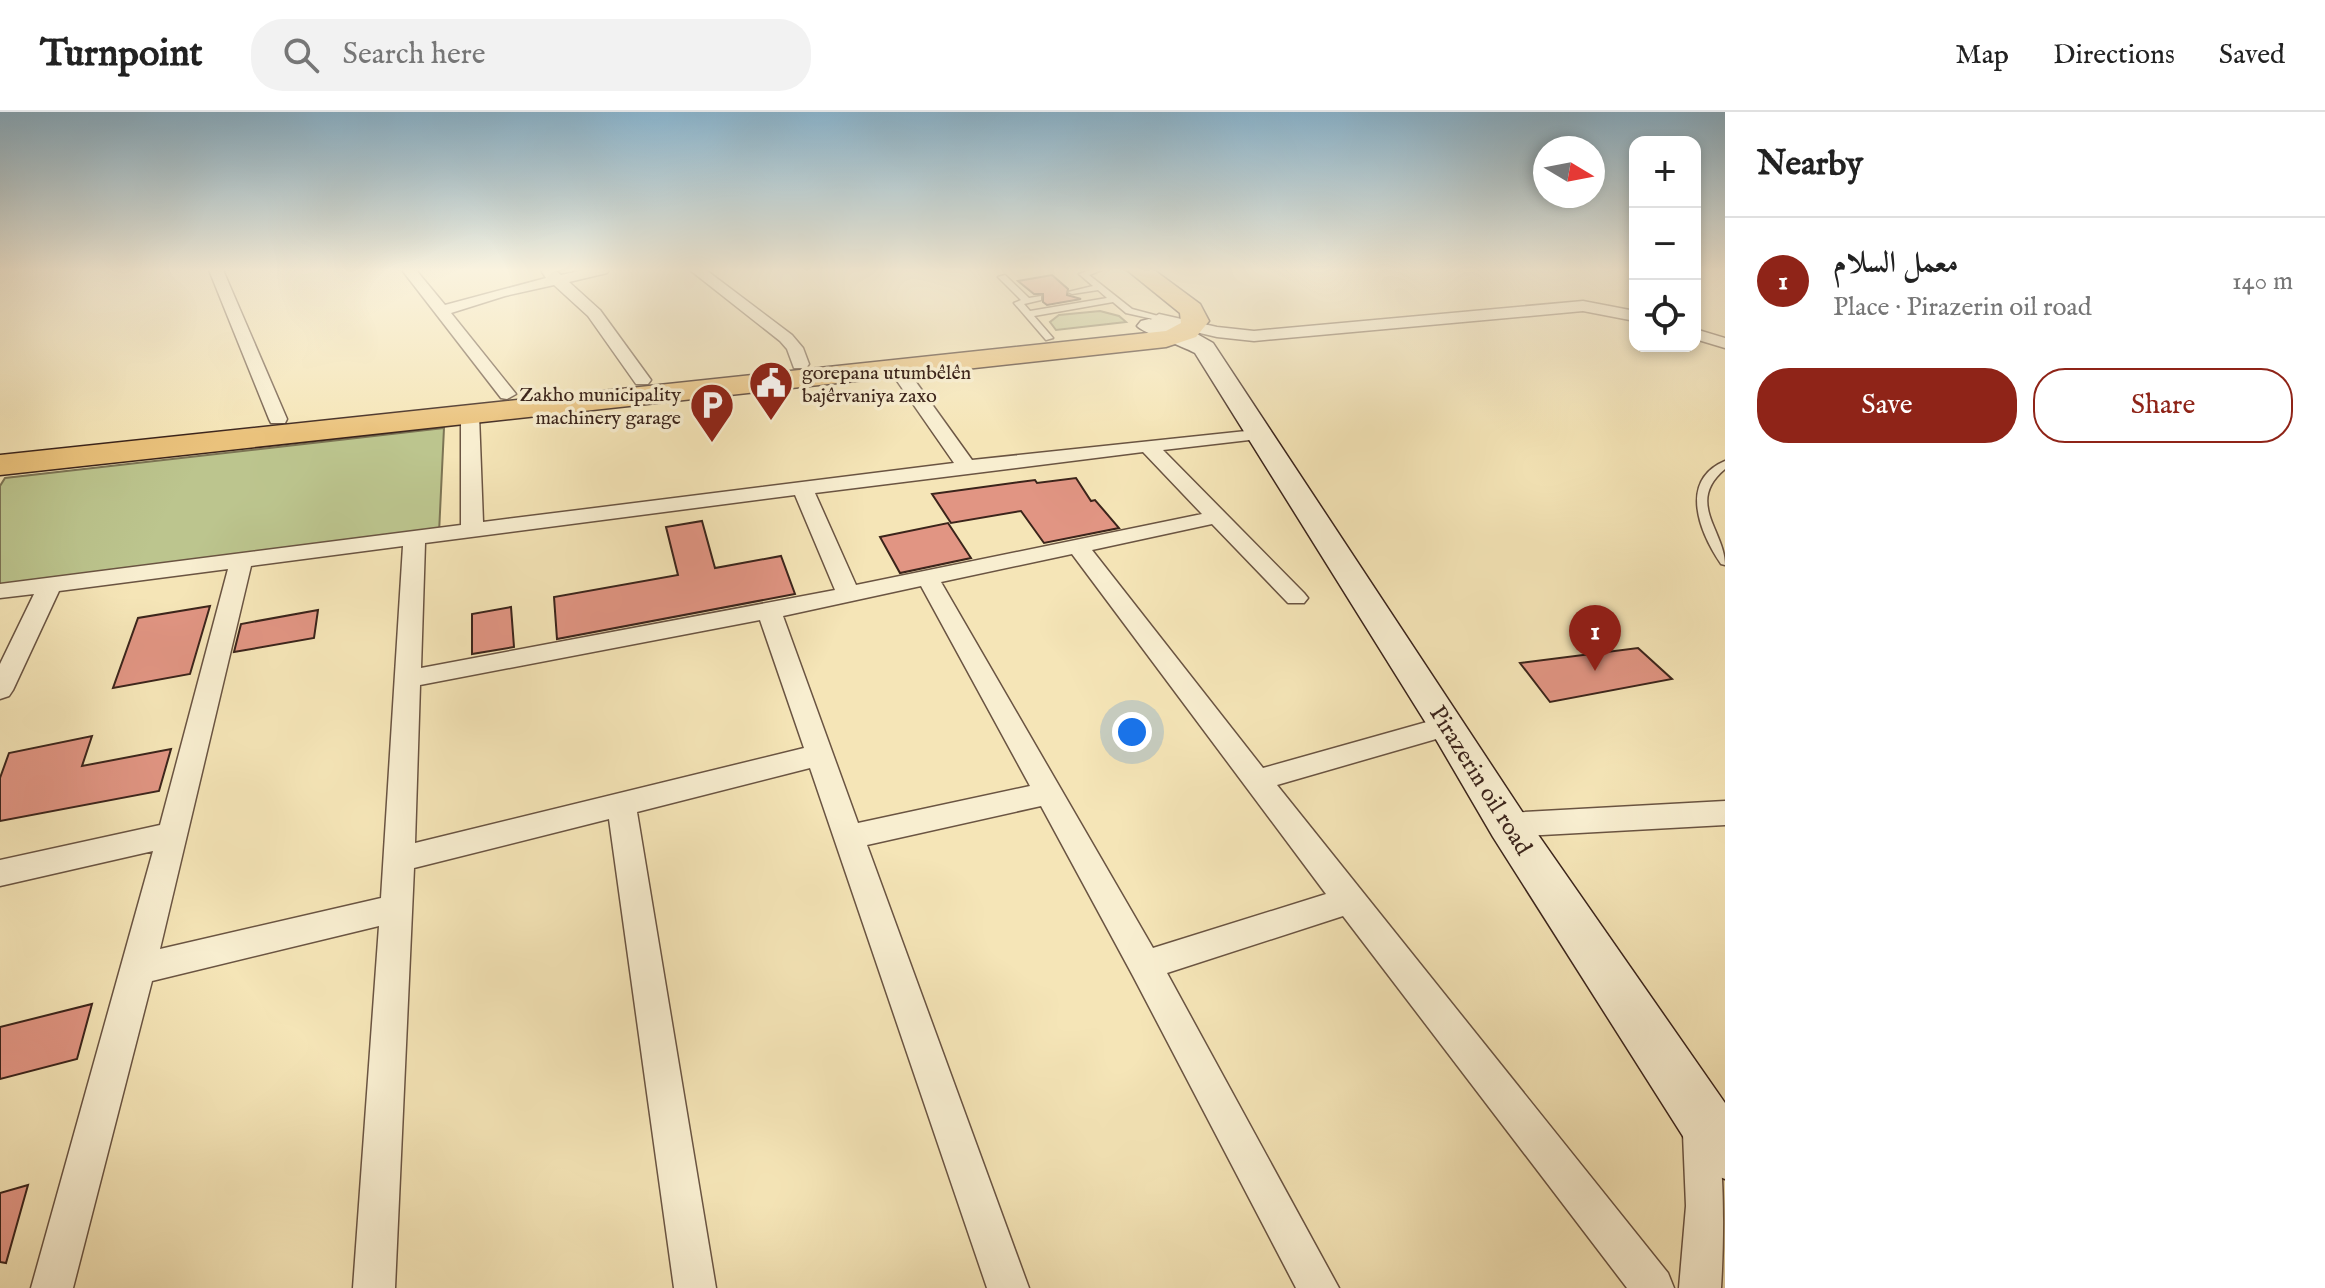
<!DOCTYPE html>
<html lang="en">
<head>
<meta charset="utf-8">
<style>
  body { margin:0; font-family:"IM FELL English",Amiri,serif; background:#f2f2f2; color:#222 }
  .controls { position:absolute; right:24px; top:24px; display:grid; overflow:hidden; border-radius:16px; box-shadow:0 4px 12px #0003 }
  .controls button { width:72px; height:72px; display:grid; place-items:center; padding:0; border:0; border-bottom:2px solid #e0e0e0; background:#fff; color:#222; font:40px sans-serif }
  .compass { position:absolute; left:1533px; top:24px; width:72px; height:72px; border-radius:50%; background:#fff; box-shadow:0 4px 12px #0003; rotate:100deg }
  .you { position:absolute; left:1132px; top:620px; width:28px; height:28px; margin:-20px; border:6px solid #fff; border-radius:50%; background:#1a73e8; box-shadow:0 0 0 12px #1a73e833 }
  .badge { display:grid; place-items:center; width:52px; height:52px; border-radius:50%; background:#8f2418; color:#fff; font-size:26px; font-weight:700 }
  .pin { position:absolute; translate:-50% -66px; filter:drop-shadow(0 2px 4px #0008) }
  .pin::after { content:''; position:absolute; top:42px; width:28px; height:24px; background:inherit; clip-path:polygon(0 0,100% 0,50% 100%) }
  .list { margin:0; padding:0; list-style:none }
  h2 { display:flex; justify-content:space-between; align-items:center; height:104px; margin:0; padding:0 32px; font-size:34px }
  h2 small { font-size:26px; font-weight:400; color:#767676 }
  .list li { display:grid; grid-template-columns:52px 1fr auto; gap:24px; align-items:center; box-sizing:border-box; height:128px; padding:0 32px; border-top:2px solid #e0e0e0 }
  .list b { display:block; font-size:30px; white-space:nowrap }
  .list p { margin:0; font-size:26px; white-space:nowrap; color:#767676 }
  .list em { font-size:26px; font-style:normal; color:#767676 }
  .actions { display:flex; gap:16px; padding:24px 32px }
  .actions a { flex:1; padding:18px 0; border:2px solid #8f2418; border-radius:32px; text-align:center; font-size:28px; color:#8f2418 }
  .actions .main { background:#8f2418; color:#fff }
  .icon { flex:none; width:44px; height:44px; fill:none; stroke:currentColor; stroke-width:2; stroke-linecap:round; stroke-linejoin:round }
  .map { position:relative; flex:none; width:1725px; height:1176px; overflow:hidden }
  header { display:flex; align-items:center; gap:48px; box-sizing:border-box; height:112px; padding:0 40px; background:#fff; border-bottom:2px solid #e0e0e0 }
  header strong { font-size:38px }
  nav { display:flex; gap:44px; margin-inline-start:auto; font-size:28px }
  .search { width:560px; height:72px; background:#f2f2f2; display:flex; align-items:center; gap:20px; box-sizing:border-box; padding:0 28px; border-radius:32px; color:#767676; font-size:30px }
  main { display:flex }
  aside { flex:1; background:#fff }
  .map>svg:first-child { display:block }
</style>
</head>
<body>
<header>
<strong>Turnpoint</strong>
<div class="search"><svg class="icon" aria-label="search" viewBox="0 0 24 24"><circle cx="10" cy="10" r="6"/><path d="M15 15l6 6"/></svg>Search here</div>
<nav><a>Map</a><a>Directions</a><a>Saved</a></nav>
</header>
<main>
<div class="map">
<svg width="1725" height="1176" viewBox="0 0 1725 1176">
  <rect width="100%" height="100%" fill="#f5e5b7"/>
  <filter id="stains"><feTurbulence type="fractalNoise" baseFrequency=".0025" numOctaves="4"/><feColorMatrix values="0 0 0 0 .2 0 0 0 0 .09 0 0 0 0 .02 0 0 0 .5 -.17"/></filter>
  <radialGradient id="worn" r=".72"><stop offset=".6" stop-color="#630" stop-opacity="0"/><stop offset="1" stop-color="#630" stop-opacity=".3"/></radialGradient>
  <path fill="#bcc58e" stroke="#7c7454" stroke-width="2" d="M1100 199 1119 204 1126 210 1056 218 1050 210 1059 203Z
    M444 316 439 421 0 480V374L5 366Z"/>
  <path fill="#e19583" stroke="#3b241b" stroke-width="2" d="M1052 163 1068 177 1067 183 1081 187 1047 193 1043 190V182H1034L1018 169Z
    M1076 366 1091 389 1095 388 1119 416 1044 431 1021 399 951 411 932 382 1035 368 1037 371Z
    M702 409 715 456 781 444 795 482 557 527 554 485 678 463 666 415Z
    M948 411 971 446 900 461 880 425Z
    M210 494 190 562 113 576 138 506Z
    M511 495 514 535 472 542V502Z
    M318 498 314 526 234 540 241 512Z
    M1638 536 1672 567 1550 590 1520 551Z
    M92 624 82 654 171 637 159 679 0 709V666L9 641Z
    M92 892 77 947 0 967V915Z
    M28 1073 6 1151 0 1150V1081Z"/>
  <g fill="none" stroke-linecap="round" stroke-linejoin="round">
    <g stroke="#6a5442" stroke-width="3">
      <path id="lane" d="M1090 158H1102L1089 163 1132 197 1162 205V209L1126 201 1113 190 1034 204 1053 226 1046 228 1014 191 1021 188 998 165 1005 163 1029 186 1041 184V188L1024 192 1030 199 1107 186 1098 178 1072 182 1068 180 1093 174 1079 162Z
        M1725 349V357C1685 390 1725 419 1725 453L1721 452C1700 421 1678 369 1725 349Z"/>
    </g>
    <g stroke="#6a5442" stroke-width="3">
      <path id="street" d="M209 158H223L287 307 285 311H271L269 307Z
        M402 158H416L445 193 546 166 542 160 543 158H555L561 163 584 158H609L607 161 569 170 600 198 651 268 648 272H636L588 204 554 173 505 184 451 201 516 282 507 287 501 286Z
        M690 158H706L792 223 803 236 809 252 806 256H794L787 237 780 229Z
        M1583 189 1635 199V209L1583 199 1254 229 1217 225 1153 210 1151 207 1159 202 1217 215 1254 219Z
        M1695 217 1725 226V236L1695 227Z
        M897 251 903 252 972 348 1265 317 1267 321 1265 325 1258 327 1163 338 1304 481 1308 486 1304 491H1288L1212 412 1092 438 1263 656 1448 604 1457 607 1461 614 1457 621 1277 673 1668 1161 1674 1176H1627L1343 804 1167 861 1339 1176H1296L1133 864 1041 694 867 733 1029 1176H987L810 656 637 700 716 1176H674L609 707 414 756 395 1176H353L379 814 152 869 73 1176H31L153 739 0 774V748L160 713 228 457 59 479 13 578 9 584 0 587V552L34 482 0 486V472L461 413V303L470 297 479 303 483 410 954 351 888 256ZM1143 340 1202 402 856 473 815 381ZM795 383 835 478 421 556 425 431ZM403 434 381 786 160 837 251 454ZM1072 442 1326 782 1153 836 941 470ZM921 474 1030 674 858 711 783 504ZM760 508 804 636 415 731 420 573Z
        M1725 689V713L1508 725 1498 721 1493 713 1498 705 1508 701Z
        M1702 1003 1715 1009C1725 1052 1724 1129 1721 1176H1679L1686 1094 1683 1022 1689 1009Z"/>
    </g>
    <g stroke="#3b241b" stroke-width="3">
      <path id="secondary" d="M1149 207 1190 218 1213 231 1523 701 1725 991V1067L1705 1059 1493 725 1434 624 1195 241C1181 233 1143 221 1137 214L1141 209Z"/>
    </g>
    <g stroke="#3b241b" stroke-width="3">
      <path id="primary" d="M1127 158H1154L1200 192 1209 209 1196 225 1166 235 0 363V343L1166 219 1181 211 1180 201Z"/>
    </g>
    <use href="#lane" fill="#f8eed0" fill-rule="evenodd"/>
    <use href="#street" fill="#f8eed0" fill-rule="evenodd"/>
    <use href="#secondary" fill="#f8eed0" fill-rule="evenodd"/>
    <use href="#primary" fill="#eac27c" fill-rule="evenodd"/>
  </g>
  <linearGradient id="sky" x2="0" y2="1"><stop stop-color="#8ab8d4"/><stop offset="0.49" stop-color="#faf3df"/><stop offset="1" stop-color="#faf3df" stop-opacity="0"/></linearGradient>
  <rect width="1725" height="322" fill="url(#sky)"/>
  <defs>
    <g id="civic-pin" transform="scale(2.3)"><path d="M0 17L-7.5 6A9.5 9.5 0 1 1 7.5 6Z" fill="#8f2418" stroke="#f8eed0"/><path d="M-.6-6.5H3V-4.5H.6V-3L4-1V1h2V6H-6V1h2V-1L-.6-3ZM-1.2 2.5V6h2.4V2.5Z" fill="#fff"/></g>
    <g id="parking-pin" transform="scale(2.3)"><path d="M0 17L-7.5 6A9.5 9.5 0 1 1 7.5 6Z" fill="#8f2418" stroke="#f8eed0"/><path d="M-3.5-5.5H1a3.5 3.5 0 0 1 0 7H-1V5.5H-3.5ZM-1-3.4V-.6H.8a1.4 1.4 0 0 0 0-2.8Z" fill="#fff"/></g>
  </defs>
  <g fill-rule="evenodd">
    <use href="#civic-pin" x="771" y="271"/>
    <use href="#parking-pin" x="712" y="293"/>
  </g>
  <g text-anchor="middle" stroke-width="7" stroke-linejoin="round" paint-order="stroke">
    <g font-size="20" fill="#3b241b" stroke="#f8eed0" text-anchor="start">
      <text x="802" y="267">gorepana utumbêlên<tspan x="802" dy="23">bajêrvaniya zaxo</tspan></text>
      <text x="681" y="289" text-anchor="end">Zakho municipality<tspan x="681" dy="23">machinery garage</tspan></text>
    </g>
    <g font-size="24" fill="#3b241b" stroke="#f8eed0">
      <text transform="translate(1481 668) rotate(58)" y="8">Pirazerin oil road</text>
    </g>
  </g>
  <rect width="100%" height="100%" filter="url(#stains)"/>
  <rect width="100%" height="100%" fill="url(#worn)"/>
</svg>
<div class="controls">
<button>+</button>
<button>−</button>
<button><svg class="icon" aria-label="locate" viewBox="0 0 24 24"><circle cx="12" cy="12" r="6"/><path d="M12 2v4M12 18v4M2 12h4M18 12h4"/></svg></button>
</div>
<svg class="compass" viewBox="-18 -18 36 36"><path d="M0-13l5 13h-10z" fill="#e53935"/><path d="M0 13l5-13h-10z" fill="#767676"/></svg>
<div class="you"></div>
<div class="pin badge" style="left:1595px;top:559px">1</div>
</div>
<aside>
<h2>Nearby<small></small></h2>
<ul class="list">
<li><span class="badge">1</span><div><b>معمل السلام</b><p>Place · Pirazerin oil road</p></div><em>140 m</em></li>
</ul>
<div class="actions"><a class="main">Save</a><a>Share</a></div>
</aside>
</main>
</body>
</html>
